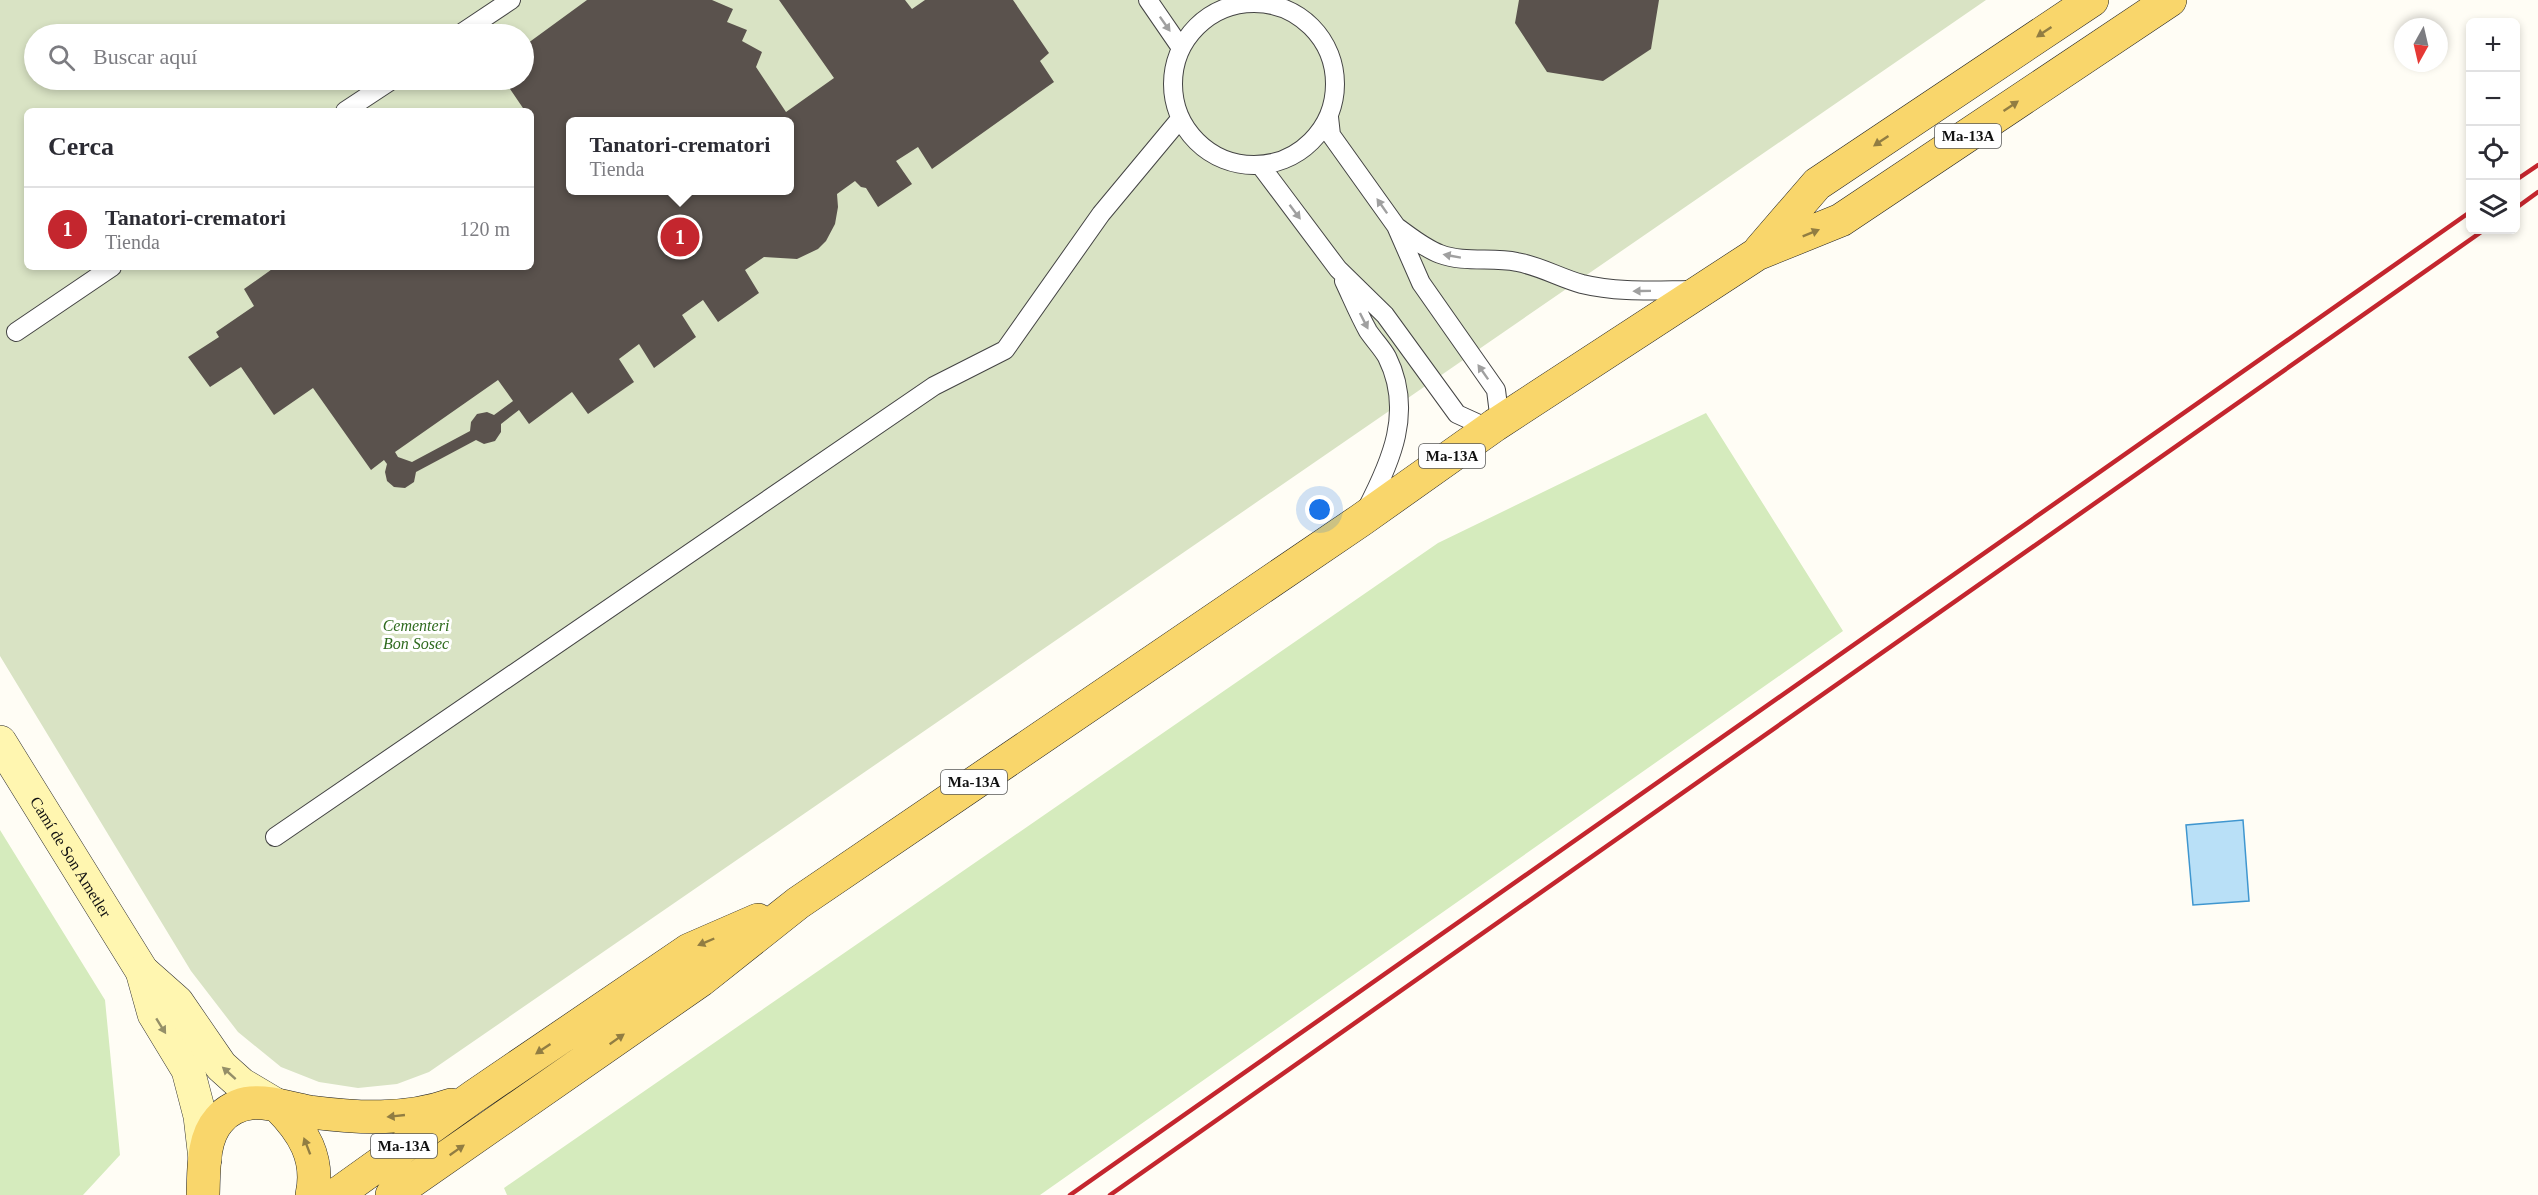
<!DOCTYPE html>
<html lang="es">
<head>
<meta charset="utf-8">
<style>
  body { margin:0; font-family:"Times New Roman",serif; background:#f2f2f3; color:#2b2b33 }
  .controls { position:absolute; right:18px; top:18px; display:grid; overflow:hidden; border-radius:9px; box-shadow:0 3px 9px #0003 }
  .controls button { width:54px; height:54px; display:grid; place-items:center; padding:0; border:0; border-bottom:2px solid #e1e1e2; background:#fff; color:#2b2b33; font:30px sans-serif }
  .compass { position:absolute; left:2394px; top:18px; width:54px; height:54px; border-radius:50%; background:#fff; box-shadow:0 3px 9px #0003; rotate:188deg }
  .you { position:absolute; left:1320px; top:510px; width:21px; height:21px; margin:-15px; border:4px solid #fff; border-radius:50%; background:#1a73e8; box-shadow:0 0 0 9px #1a73e833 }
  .badge { display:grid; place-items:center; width:39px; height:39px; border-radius:50%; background:#c4262e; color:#fff; font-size:20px; font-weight:700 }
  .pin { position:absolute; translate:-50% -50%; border:3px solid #fff; box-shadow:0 2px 6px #0006 }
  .popup { position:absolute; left:566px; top:117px; width:228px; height:78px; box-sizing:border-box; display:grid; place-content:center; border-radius:9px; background:#fff; filter:drop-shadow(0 2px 4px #0005); font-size:20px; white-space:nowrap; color:#7c7c81 }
  .popup b { font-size:22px; color:#2b2b33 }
  .popup::after { content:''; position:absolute; left:50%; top:100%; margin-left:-12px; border:12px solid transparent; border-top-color:#fff }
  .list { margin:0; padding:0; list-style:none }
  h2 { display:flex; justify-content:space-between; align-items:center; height:78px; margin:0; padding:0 24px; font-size:26px }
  h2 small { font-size:20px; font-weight:400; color:#7c7c81 }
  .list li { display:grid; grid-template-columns:39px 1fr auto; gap:18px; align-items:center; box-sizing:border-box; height:84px; padding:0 24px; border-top:2px solid #e1e1e2 }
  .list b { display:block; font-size:22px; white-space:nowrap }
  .list p { margin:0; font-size:20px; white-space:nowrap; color:#7c7c81 }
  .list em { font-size:20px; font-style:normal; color:#7c7c81 }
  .icon { flex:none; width:33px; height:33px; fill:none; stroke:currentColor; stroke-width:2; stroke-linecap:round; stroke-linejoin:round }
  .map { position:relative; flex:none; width:2538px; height:1195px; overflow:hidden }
  .search { position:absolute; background:#fff; box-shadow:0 3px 9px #0003; left:24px; top:24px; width:510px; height:66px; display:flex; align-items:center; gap:15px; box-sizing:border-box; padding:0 21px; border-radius:33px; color:#7c7c81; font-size:22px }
  .panel { position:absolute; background:#fff; box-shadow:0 3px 9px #0003; left:24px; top:108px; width:510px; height:162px; border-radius:9px }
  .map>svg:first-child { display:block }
</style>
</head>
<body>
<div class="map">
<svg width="2538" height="1195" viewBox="0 0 2538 1195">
  <rect width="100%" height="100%" fill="#fffdf5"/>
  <path fill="#d5ebbd" d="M1706 413 1843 631 1040 1195H507L504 1188 1438 543Z
    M0 830 105 1000 120 1155 83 1195H0Z"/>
  <path fill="#d9e3c4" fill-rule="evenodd" d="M0 0H1986L429 1072 397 1084 358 1088 319 1082 281 1067 238 1032 191 971 0 656ZM34 34H524V80H34ZM27 111H531V267H27ZM570 122H789V190H570Z"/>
  <path fill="#b9e0f7" stroke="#3f96cf" stroke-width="1.5" d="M2243 820 2249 901 2193 905 2186 825Z"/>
  <path fill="#5a524d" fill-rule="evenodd" d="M587 0H712L733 9 727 22 747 30 742 41 762 52 756 67 786 112 834 78 779 0H905L912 9 925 0H1013L1049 53 1040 61 1054 82 932 169 918 147 896 161 912 184 878 207 866 188 861 187 855 181 837 194 838 207 835 224 826 241 818 249 797 259 764 257 745 270 759 293 718 322 703 300 682 315 696 337 654 368 639 344 619 359 634 382 588 414 572 392 529 424 519 410 501 424V432L495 441 484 444 476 440 416 472 414 482 405 488 394 487 387 481 385 472 387 464 384 460 371 470 313 388 274 415 241 367 210 387 188 357 219 337 216 332 254 306 244 289 275 267H531V111H525L504 80H524V46ZM570 122H789V190H570ZM498 380 513 401 494 415 487 412 477 414 471 422 470 431 412 462 398 457 395 452Z
    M1519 0H1659L1651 49 1603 81 1547 72 1515 23Z"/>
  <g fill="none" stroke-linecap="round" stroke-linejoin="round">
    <g stroke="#444" stroke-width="20">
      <path id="lane" d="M1148 0 1181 48
        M1173 84a81 81 0 1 1 162 0a81 81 0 1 1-162 0Z
        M460 34 511 0
        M345 111 392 80
        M1260 165 1338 269 1385 315 1457 414 1479 424 1495 425 1499 414 1496 390 1421 283 1396 226 1331 135 1329 117
        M1397 227C1411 237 1424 248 1440 254 1464 263 1492 257 1517 262 1540 266 1560 278 1582 284 1619 293 1657 290 1696 290
        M1344 281C1352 298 1359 315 1368 331 1374 340 1382 348 1387 357 1414 411 1391 462 1366 510
        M16 332 112 267
        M275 837 934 386 1005 350 1101 214 1180 119"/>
    </g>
    <g stroke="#333" stroke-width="34">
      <g id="secondary">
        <path id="s1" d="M0 742 142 971 154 1014 188 1070 200 1116 205 1159"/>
        <path d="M142 971 177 1002 221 1066 241 1084 278 1106"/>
      </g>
    </g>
    <g stroke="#222" stroke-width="34">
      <path id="primary" d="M1760 250 1817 184 2092 0
        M278 1106C303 1131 320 1158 312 1195
        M203 1195C204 1171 202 1139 219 1120 226 1111 239 1104 251 1103 270 1101 291 1109 310 1112 357 1118 406 1121 451 1105
        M336 1195 473 1097 689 950 758 920
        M392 1195 701 980 798 903 1361 520 1495 425 1757 254 1841 220 2170 0"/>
    </g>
    <use href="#lane" stroke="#fff" stroke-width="18"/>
    <use href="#secondary" stroke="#fff6b0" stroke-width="33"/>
    <use href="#primary" stroke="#f9d66b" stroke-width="33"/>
    <path stroke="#c4262e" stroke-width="4.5" d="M2516 180 2538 165
      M2516 208 2538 192
      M1070 1195 2470 212
      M1110 1195 2484 230"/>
  </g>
  <defs><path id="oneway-solid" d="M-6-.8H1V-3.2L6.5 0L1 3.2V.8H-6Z" transform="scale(1.5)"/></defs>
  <g fill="#a0a0a0">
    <use href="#oneway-solid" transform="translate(1165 24) rotate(55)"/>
    <use href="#oneway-solid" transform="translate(1382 206) rotate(-125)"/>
    <use href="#oneway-solid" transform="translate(1295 212) rotate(53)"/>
    <use href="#oneway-solid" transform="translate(1452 256) rotate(-170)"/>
    <use href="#oneway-solid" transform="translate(1642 291) rotate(179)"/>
    <use href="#oneway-solid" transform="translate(1364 321) rotate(63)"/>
    <use href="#oneway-solid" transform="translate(1483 372) rotate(-125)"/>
  </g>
  <g fill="#917d42">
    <use href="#oneway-solid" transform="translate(2044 32) rotate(146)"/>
    <use href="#oneway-solid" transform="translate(2011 106) rotate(-34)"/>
    <use href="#oneway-solid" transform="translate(1881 141) rotate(146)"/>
    <use href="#oneway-solid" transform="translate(1811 233) rotate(-22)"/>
    <use href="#oneway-solid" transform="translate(706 942) rotate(157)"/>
    <use href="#oneway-solid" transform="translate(617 1039) rotate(-35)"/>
    <use href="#oneway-solid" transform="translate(543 1049) rotate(146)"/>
    <use href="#oneway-solid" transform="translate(396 1116) rotate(174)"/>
    <use href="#oneway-solid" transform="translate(307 1146) rotate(-111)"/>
    <use href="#oneway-solid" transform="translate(457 1150) rotate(-35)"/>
  </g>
  <g fill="#948f68">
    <use href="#oneway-solid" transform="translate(161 1026) rotate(58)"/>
    <use href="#oneway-solid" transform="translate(229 1073) rotate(-138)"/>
  </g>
  <g text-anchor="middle" stroke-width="6" stroke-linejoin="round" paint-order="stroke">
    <g fill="#fff" stroke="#585858" stroke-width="1.5">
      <rect x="1935" y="124" width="66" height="24" rx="4.5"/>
      <rect x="1419" y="444" width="66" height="24" rx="4.5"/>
      <rect x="941" y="770" width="66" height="24" rx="4.5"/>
      <rect x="371" y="1134" width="66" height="24" rx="4.5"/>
    </g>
    <g font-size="15" font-weight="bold" fill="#111">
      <text x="1968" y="141">Ma-13A</text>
      <text x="1452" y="461">Ma-13A</text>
      <text x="974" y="787">Ma-13A</text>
      <text x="404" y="1151">Ma-13A</text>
    </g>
    <g font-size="16" font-style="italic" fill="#2f6b1f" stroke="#fff">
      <text x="416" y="631">Cementeri<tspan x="416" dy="18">Bon Sosec</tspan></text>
    </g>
    <g font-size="16" fill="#111" stroke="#fff">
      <text dy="6" stroke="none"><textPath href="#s1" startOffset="135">Camí de Son Ametler</textPath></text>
    </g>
  </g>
</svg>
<div class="controls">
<button>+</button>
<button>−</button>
<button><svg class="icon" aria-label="locate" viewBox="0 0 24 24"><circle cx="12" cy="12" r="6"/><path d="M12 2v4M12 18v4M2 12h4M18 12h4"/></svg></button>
<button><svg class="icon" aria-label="layers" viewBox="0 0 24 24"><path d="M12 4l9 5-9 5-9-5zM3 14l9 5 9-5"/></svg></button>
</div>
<svg class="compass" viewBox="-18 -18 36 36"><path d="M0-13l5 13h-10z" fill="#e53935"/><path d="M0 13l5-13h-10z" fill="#7c7c81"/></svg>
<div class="you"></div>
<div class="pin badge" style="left:680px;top:237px">1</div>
<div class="popup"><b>Tanatori-crematori</b>Tienda</div>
<div class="search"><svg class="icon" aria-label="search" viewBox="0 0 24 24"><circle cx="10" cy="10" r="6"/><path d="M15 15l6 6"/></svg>Buscar aquí</div>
<section class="panel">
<h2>Cerca<small></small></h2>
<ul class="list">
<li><span class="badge">1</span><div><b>Tanatori-crematori</b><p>Tienda</p></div><em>120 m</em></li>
</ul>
</section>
</div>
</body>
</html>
